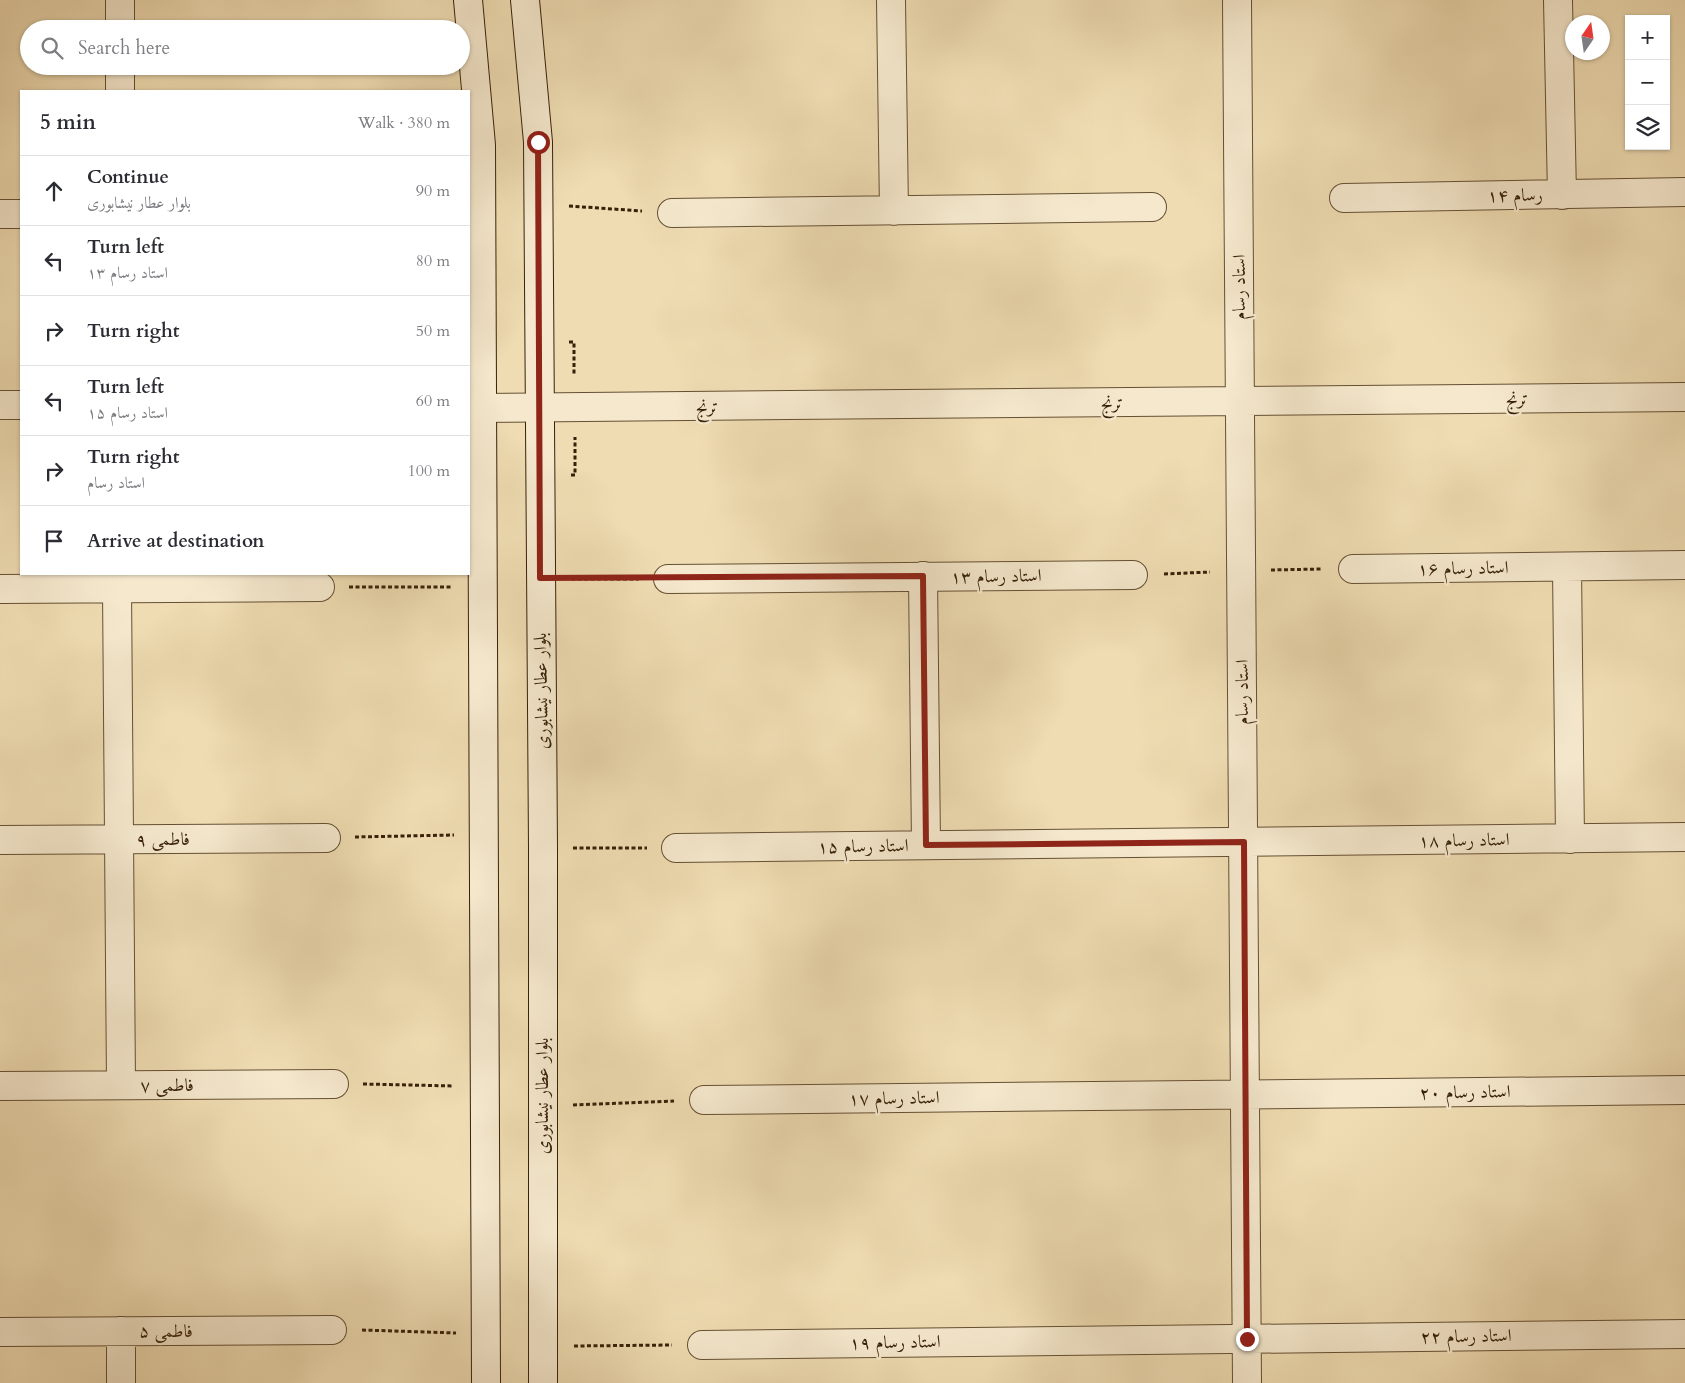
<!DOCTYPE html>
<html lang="en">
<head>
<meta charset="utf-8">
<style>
  body { margin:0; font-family:Cardo,Amiri,serif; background:#f7f7f7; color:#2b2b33 }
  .controls { position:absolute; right:15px; top:15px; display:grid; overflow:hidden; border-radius:0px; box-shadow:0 1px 4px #0004 }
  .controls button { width:45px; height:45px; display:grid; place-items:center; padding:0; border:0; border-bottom:1px solid #e1e1e2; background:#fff; color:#2b2b33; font:25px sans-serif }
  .compass { position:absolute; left:1565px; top:15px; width:45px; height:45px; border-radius:50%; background:#fff; box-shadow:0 1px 4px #0004; rotate:13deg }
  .stop { position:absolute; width:15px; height:15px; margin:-11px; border:4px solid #8f2418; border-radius:50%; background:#fff }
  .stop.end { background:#8f2418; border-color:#fff; box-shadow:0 1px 5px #0008 }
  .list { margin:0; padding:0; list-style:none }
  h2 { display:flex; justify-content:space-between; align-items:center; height:65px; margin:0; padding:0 20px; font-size:21px }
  h2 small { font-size:16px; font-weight:400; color:#7c7c81 }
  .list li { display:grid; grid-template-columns:32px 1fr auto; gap:15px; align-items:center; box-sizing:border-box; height:70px; padding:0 20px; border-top:1px solid #e1e1e2 }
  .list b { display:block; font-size:19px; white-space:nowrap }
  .list p { margin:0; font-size:16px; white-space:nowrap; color:#7c7c81 }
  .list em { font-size:16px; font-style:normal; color:#7c7c81 }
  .icon { flex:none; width:28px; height:28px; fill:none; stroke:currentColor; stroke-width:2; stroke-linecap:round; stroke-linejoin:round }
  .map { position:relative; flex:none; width:1685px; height:1383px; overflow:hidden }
  .search { position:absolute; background:#fff; box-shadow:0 1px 4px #0004; left:20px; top:20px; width:450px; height:55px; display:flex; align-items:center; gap:12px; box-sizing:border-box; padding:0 18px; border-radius:28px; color:#7c7c81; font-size:19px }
  .panel { position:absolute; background:#fff; box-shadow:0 1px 4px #0004; left:20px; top:90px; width:450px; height:485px; border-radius:0px }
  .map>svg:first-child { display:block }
</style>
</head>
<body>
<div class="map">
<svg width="1685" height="1383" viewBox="0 0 1685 1383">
  <rect width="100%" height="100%" fill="#efdcb2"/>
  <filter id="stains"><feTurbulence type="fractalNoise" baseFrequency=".004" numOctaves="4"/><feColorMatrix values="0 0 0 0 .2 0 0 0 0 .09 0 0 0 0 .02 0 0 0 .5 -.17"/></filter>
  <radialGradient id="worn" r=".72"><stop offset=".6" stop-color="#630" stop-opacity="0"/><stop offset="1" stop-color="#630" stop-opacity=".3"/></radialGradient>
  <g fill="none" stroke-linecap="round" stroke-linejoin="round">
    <g stroke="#655033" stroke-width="30">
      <path id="street" d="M120 0V29
        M891 0 894 211
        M1237 0 1247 1383
        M1558 0 1562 195
        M120 66V91
        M1344 198 1685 192
        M672 213 1152 207
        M0 214H21
        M0 405H21
        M469 408 1685 397
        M1567 567 1570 839
        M1353 569 1685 565
        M923 576 926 845
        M668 579 1133 575
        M117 588 121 1085
        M0 589 320 587
        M0 840 326 838
        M676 848 1685 837
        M0 1086 334 1084
        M704 1100 1685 1090
        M121 1331V1383
        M0 1332 332 1330
        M702 1345 1685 1334"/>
    </g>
    <g stroke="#372109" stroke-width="30">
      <path id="secondary" d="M468 0 481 145 486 1383
        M525 0 538 142 543 848V1383"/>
    </g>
    <path stroke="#372109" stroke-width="3" stroke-dasharray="4 2.5" stroke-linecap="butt" d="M569 206 642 211
      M569 342H574V376
      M571 475H575V437
      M1271 570 1322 569
      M1164 574 1210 572
      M571 579H639
      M349 587H452
      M355 837 454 835
      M573 848H647
      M363 1084 454 1086
      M573 1105 674 1101
      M362 1330 456 1333
      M574 1346 672 1345"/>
    <use href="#street" stroke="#f5e8cd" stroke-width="28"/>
    <use href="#secondary" stroke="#f5e8cd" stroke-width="28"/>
  </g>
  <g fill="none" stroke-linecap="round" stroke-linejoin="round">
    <path stroke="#8f2418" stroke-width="6" d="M538 142 540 578 923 576 926 845 1244 842 1247 1339"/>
  </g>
  <g text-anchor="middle" stroke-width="4.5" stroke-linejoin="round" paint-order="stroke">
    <g font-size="18" fill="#372109" stroke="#f5e8cd">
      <text transform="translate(1515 195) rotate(-1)" y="6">رسام ۱۴</text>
      <text transform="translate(1239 287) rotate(-90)" y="6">استاد رسام</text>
      <text transform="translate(1517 399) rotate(-1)" y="6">ترنج</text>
      <text transform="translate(1112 403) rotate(-1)" y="6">ترنج</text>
      <text transform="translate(707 407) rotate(-1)" y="6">ترنج</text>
      <text transform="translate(1463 568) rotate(-1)" y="6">استاد رسام ۱۶</text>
      <text transform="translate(996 576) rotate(-1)" y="6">استاد رسام ۱۳</text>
      <text transform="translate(541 691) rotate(-91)" y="6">بلوار عطار نیشابوری</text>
      <text transform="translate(1242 692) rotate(-90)" y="6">استاد رسام</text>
      <text x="163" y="845">فاطمی ۹</text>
      <text transform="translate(1464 840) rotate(-1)" y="6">استاد رسام ۱۸</text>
      <text transform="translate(863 846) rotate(-1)" y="6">استاد رسام ۱۵</text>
      <text x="167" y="1091">فاطمی ۷</text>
      <text transform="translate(1465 1092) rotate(-1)" y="6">استاد رسام ۲۰</text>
      <text transform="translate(542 1096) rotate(-90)" y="6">بلوار عطار نیشابوری</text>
      <text transform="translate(894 1098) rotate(-1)" y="6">استاد رسام ۱۷</text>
      <text x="166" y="1337">فاطمی ۵</text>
      <text transform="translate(1466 1336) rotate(-1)" y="6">استاد رسام ۲۲</text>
      <text transform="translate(895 1342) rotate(-1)" y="6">استاد رسام ۱۹</text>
    </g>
  </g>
  <rect width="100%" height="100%" filter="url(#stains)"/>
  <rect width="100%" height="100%" fill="url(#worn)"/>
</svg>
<div class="controls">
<button>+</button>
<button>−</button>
<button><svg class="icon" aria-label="layers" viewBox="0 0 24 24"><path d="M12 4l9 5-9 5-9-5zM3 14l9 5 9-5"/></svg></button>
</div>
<svg class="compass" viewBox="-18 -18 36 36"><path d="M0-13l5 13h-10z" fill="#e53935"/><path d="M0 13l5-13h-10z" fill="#7c7c81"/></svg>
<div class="stop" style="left:538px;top:142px"></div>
<div class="stop end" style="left:1247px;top:1339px"></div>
<div class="search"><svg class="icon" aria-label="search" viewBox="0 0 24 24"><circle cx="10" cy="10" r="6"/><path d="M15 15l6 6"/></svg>Search here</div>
<section class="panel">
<h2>5 min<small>Walk · 380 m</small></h2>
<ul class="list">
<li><svg class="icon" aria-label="ahead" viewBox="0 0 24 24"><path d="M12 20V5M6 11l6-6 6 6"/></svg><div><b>Continue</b><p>بلوار عطار نیشابوری</p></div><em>90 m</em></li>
<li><svg class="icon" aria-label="left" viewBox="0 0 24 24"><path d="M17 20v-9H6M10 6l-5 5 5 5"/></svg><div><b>Turn left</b><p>استاد رسام ۱۳</p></div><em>80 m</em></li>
<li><svg class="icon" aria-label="right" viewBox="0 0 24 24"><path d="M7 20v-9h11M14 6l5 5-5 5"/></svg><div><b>Turn right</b></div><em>50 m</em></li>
<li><svg class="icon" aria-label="left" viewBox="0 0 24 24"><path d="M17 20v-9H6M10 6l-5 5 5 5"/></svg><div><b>Turn left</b><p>استاد رسام ۱۵</p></div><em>60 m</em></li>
<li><svg class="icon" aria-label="right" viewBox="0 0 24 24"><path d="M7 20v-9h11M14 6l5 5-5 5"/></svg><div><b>Turn right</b><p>استاد رسام</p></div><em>100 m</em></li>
<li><svg class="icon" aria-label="arrive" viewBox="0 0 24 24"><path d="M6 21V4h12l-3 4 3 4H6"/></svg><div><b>Arrive at destination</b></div></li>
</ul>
</section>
</div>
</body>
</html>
